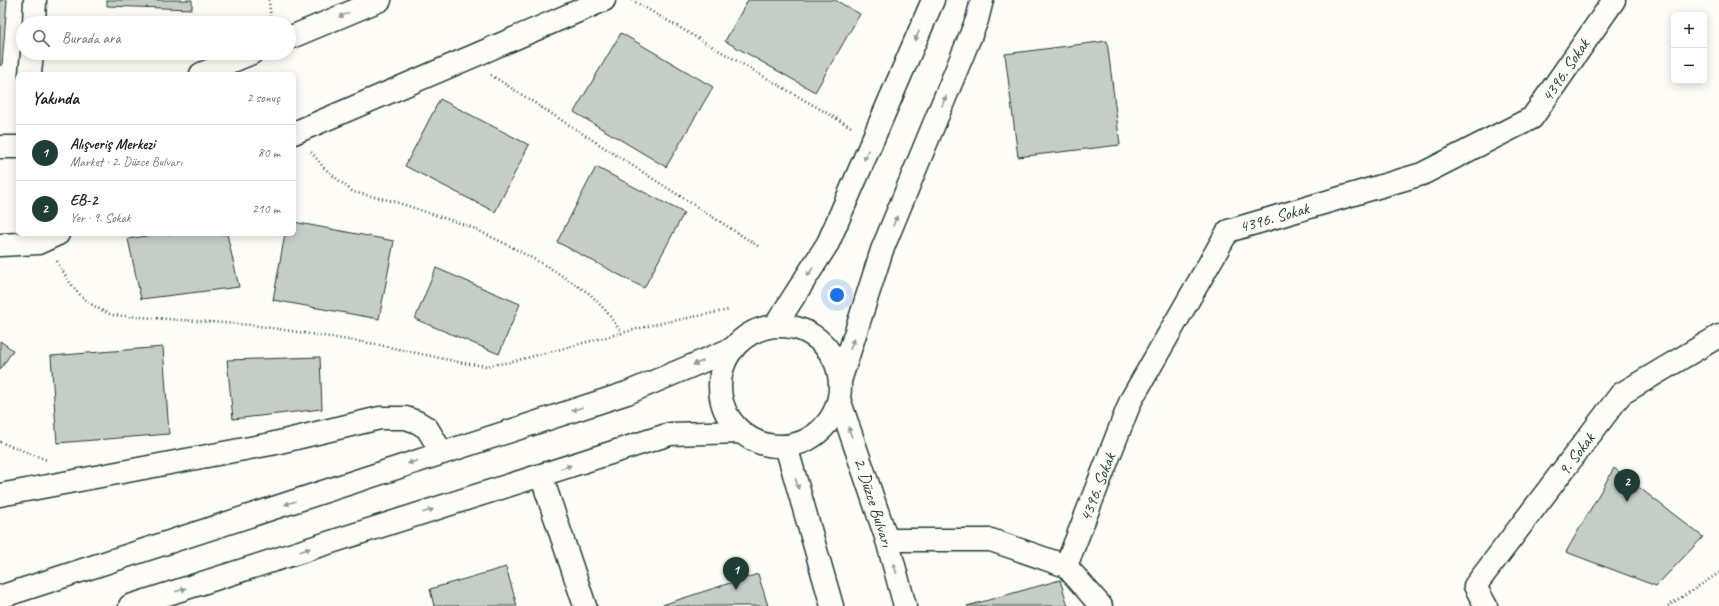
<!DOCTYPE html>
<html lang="tr">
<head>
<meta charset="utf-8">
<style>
  body { margin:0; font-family:Caveat,sans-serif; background:#f2f2f2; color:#202124 }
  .controls { position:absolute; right:12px; top:12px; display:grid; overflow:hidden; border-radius:6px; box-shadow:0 2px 10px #0003 }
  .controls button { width:36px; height:36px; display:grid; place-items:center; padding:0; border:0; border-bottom:1px solid #e0e0e0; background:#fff; color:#202124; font:20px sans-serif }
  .you { position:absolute; left:837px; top:295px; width:14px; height:14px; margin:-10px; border:3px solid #fff; border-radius:50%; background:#1a73e8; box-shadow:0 0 0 6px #1a73e833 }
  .badge { display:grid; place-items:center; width:26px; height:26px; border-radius:50%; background:#1f3d34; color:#fff; font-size:13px; font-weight:700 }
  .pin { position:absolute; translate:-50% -33px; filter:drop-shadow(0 1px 2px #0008) }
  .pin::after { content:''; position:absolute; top:21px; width:14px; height:12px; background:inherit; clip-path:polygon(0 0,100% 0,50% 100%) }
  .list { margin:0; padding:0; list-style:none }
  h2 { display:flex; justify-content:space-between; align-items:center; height:52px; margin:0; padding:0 16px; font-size:17px }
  h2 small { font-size:13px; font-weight:400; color:#757577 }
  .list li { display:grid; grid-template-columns:26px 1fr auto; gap:12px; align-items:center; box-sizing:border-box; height:56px; padding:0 16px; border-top:1px solid #e0e0e0 }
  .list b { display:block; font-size:15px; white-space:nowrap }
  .list p { margin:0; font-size:13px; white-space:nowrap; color:#757577 }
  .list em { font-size:13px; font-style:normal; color:#757577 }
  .icon { flex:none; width:22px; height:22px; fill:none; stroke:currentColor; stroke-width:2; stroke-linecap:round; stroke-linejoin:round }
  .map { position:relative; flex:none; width:1719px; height:606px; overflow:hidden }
  .search { position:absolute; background:#fff; box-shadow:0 2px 10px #0003; left:16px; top:16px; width:280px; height:44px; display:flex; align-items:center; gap:10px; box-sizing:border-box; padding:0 14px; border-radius:22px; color:#757577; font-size:15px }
  .panel { position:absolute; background:#fff; box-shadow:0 2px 10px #0003; left:16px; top:72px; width:280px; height:164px; border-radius:6px }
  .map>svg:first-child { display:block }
</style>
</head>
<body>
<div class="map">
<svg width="1719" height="606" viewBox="0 0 1719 606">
  <rect width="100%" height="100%" fill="#fdfcf7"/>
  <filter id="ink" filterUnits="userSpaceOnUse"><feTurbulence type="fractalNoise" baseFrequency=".025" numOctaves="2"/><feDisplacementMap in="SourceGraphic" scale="8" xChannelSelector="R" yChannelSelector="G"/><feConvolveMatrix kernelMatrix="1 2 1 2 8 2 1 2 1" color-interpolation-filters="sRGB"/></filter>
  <g filter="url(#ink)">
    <path fill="#c6cdc7" stroke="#1f3d34" d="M0 0H7L2 66 0 65Z
      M107 0H192V9L107 6Z
      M748 0H835L860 14 815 92 725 41Z
      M621 33 713 87 666 167 574 112Z
      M1107 41 1120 145 1018 157 1005 54Z
      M440 99 529 145 495 212 405 166Z
      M596 167 684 213 644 288 557 242Z
      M294 222 394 241 379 319 273 300 285 234H294Z
      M158 234H227L239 287 141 299 128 239Z
      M436 268 520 304 499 354 415 319Z
      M0 341 13 350 0 370Z
      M163 347 169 434 57 443 51 356Z
      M320 357 322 409 233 419 227 360Z
      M1614 468 1703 537 1656 586 1566 552Z
      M506 567 517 606H434L430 589Z
      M758 574 768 606H659Z
      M1060 580 1068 606H967Z"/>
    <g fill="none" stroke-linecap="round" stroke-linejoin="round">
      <g stroke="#1f3d34" stroke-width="25">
        <path id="minor" d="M34 23 35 0
          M289 38 380 0
          M30 74 32 53
          M201 74 252 53
          M294 133 604 0
          M0 147H18
          M0 245 38 243 58 234
          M541 475 585 606
          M0 495 271 444 380 418H406L417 422 427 428 442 453
          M887 540H991L1066 566 1101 606
          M1066 566 1131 400 1228 231 1422 174 1532 118 1614 0
          M1486 606 1475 586 1621 394 1719 336"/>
      </g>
      <g stroke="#1f3d34" stroke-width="25">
        <path id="major" d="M775 326 828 243 933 0
          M720 386a60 60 0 1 1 120 0a60 60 0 1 1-120 0Z
          M840 381 882 250 977 20 982 0
          M839 399 887 540 905 606
          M786 446 832 606
          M0 597 627 393 734 348
          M130 606 670 434 742 432"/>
      </g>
      <path stroke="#1f3d34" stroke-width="2.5" stroke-dasharray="1 3" stroke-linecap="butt" d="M269 0 271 21
        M632 0 851 127
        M491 75 758 246
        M311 152 325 169 353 192 393 201 471 227 508 245 550 268 590 294 607 312 621 332
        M57 261C72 289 83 303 112 315L252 325 375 344 463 363 486 366 511 362 652 325 729 310
        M0 442 47 460
        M1668 606 1719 573"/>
      <use href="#minor" stroke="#fdfcf7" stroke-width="22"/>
      <use href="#major" stroke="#fdfcf7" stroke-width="22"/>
    </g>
    <defs><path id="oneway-solid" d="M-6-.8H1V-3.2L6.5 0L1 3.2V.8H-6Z"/></defs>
    <g fill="#8e9c96">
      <use href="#oneway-solid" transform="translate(344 15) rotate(158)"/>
      <use href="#oneway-solid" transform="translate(917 36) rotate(113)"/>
      <use href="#oneway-solid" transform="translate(944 101) rotate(-68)"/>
      <use href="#oneway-solid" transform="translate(866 155) rotate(113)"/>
      <use href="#oneway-solid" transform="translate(895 221) rotate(-68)"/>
      <use href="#oneway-solid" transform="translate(810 272) rotate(123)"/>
      <use href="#oneway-solid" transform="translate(852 344) rotate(-72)"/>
      <use href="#oneway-solid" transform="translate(698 363) rotate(157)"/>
      <use href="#oneway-solid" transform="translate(577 409) rotate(162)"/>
      <use href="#oneway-solid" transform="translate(850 432) rotate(-109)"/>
      <use href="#oneway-solid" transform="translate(413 462) rotate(162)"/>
      <use href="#oneway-solid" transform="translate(566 467) rotate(-18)"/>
      <use href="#oneway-solid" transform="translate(797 484) rotate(74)"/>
      <use href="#oneway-solid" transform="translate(290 503) rotate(162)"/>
      <use href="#oneway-solid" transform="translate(428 511) rotate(-18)"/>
      <use href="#oneway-solid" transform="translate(305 550) rotate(-18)"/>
      <use href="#oneway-solid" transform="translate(895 568) rotate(-106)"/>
      <use href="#oneway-solid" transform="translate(181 590) rotate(-18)"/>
    </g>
  </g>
  <g text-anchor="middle" stroke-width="3" stroke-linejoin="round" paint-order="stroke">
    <g font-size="17" fill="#1f3d34" stroke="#fdfcf7">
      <text transform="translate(1565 70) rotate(-56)" y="6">4396. Sokak</text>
      <text transform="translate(1274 217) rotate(-16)" y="6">4396. Sokak</text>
      <text transform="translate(1576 454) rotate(-53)" y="6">9. Sokak</text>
      <text transform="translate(1097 487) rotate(-69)" y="6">4396. Sokak</text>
      <text transform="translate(874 502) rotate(72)" y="6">2. Düzce Bulvarı</text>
    </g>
  </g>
</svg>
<div class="controls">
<button>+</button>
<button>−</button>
</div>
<div class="you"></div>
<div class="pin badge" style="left:736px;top:590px">1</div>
<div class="pin badge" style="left:1627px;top:502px">2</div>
<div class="search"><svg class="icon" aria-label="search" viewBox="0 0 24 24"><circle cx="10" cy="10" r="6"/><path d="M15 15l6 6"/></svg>Burada ara</div>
<section class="panel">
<h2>Yakında<small>2 sonuç</small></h2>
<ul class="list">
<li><span class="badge">1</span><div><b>Alışveriş Merkezi</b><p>Market · 2. Düzce Bulvarı</p></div><em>80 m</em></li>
<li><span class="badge">2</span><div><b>EB-2</b><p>Yer · 9. Sokak</p></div><em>210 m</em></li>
</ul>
</section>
</div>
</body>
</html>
